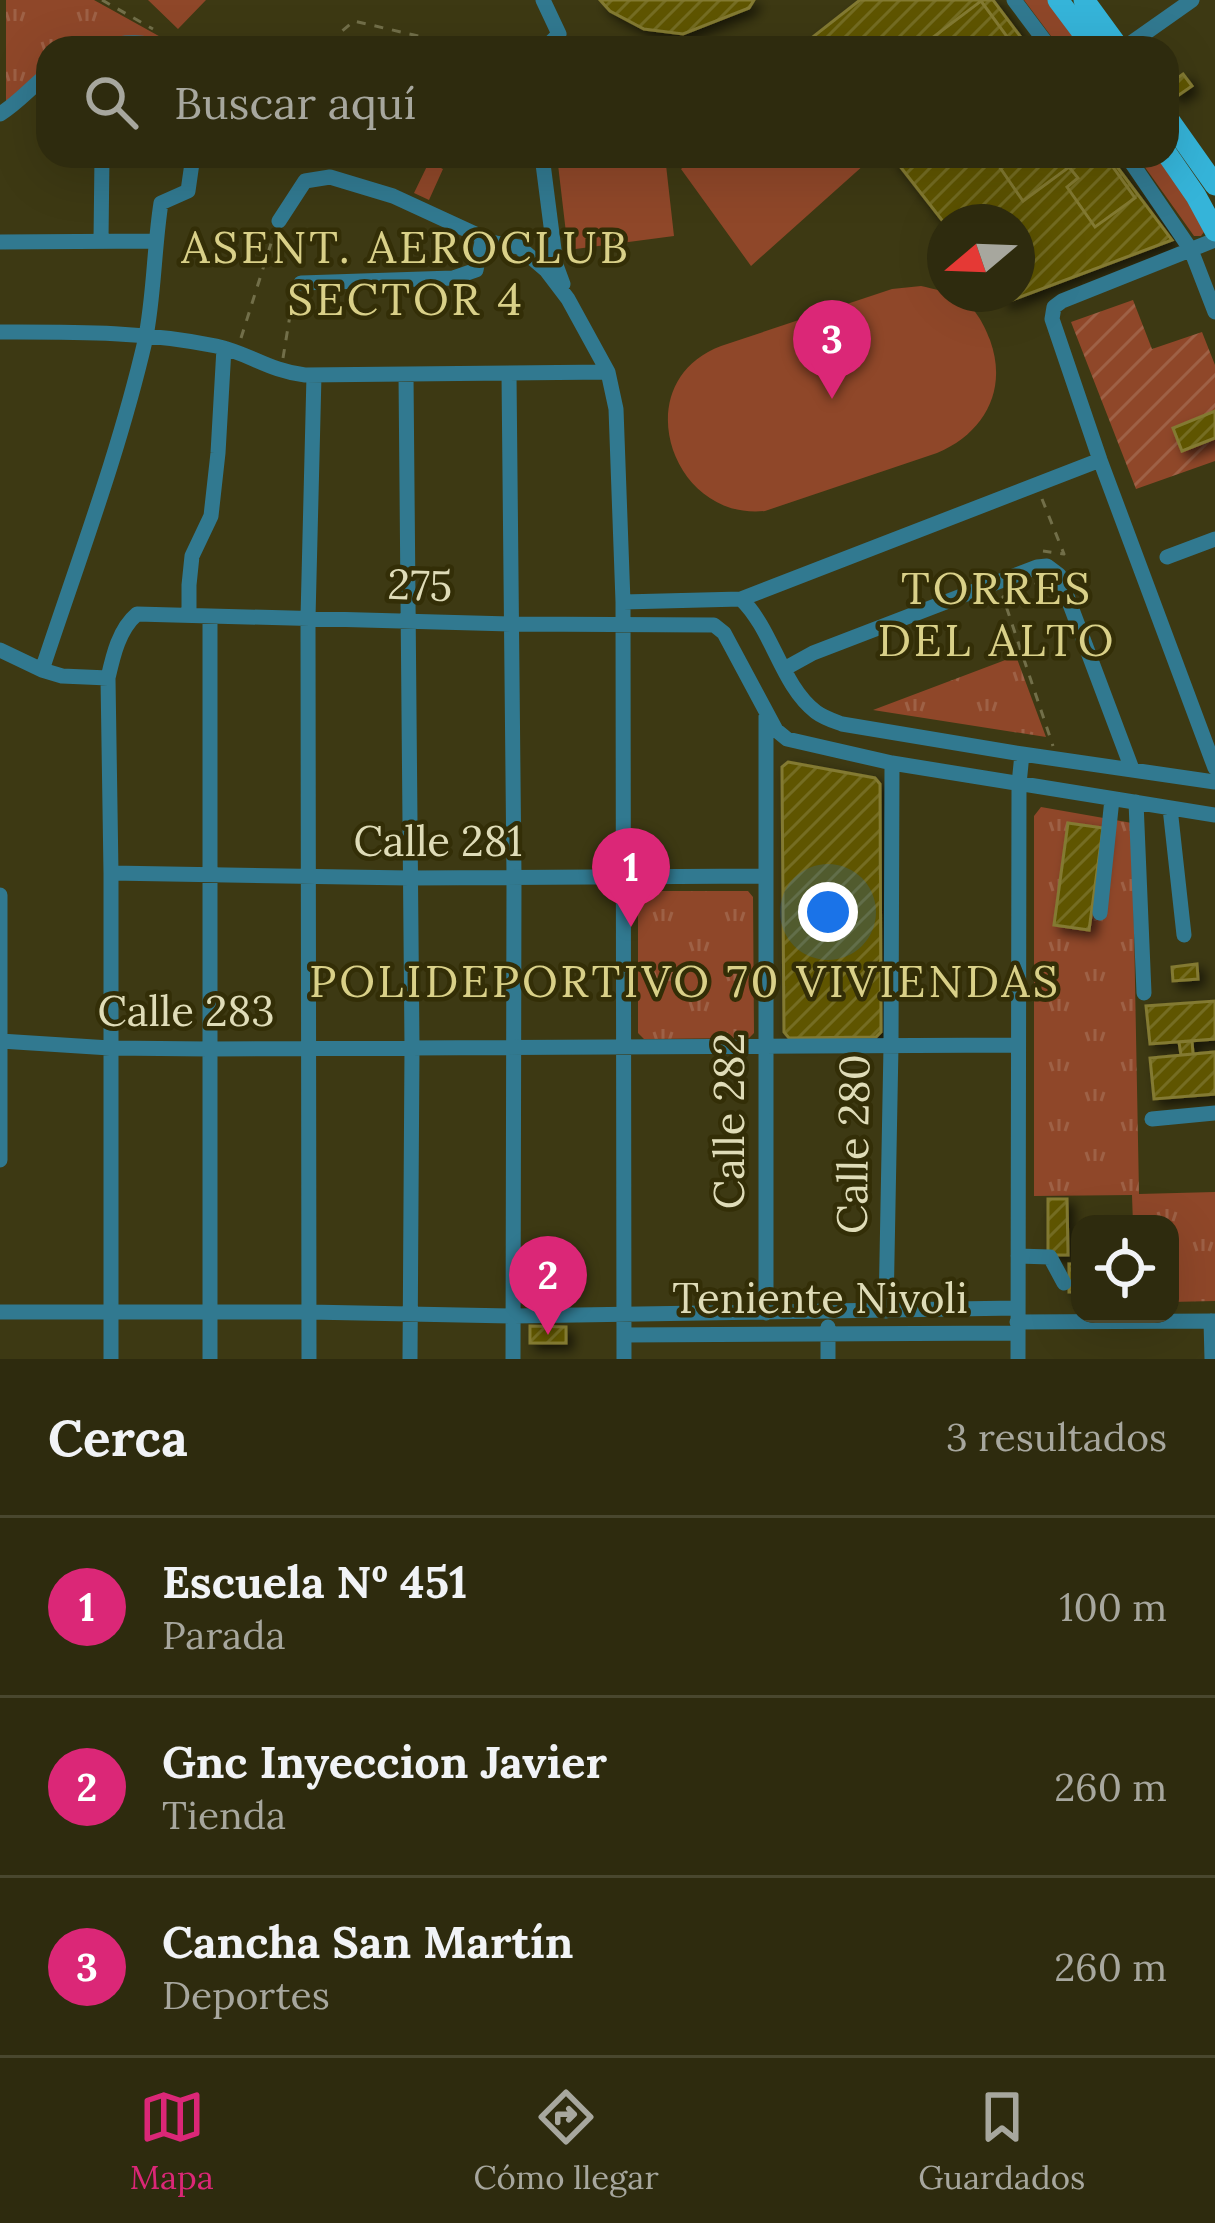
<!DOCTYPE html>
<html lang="es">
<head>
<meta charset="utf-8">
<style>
  body { margin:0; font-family:Lora,serif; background:#3a371c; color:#f1f3f6 }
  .controls { position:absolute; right:36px; bottom:36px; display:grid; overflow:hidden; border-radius:24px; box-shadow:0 12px 48px #0002 }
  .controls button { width:108px; height:108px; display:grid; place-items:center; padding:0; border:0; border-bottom:3px solid #49472e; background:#2e2b0e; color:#f1f3f6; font:60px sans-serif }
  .compass { position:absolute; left:927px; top:204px; width:108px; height:108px; border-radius:50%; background:#2e2b0e; box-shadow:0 12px 48px #0002; rotate:251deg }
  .you { position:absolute; left:828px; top:912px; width:42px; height:42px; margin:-30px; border:9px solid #fff; border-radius:50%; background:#1a73e8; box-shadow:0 0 0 18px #1a73e833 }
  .badge { display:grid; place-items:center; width:78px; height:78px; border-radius:50%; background:#db2777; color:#fff; font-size:39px; font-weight:700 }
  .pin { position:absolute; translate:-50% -99px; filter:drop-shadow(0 3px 6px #0008) }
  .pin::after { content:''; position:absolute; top:63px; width:42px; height:36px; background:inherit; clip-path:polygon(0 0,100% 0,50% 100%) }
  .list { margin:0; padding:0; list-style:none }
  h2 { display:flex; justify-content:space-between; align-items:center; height:156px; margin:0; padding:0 48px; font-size:51px }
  h2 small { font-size:39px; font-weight:400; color:#a7a79e }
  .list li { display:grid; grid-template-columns:78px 1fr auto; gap:36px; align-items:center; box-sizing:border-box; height:180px; padding:0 48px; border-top:3px solid #49472e }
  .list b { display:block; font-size:45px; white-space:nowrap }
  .list p { margin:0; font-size:39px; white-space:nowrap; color:#a7a79e }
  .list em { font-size:39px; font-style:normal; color:#a7a79e }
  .icon { flex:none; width:66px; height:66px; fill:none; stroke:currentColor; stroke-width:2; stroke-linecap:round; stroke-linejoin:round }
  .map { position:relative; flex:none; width:1215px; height:1359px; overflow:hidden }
  .search { position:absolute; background:#2e2b0e; box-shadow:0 12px 48px #0002; left:36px; right:36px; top:36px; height:132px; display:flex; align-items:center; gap:30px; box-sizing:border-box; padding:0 42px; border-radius:36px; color:#a7a79e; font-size:45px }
  .sheet { height:696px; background:#2e2b0e }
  nav { display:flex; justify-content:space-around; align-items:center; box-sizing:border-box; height:168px; border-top:3px solid #49472e; background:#2e2b0e; font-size:33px; color:#a7a79e }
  nav a { display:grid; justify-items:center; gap:6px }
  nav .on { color:#db2777 }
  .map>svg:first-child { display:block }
</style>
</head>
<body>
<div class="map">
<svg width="1215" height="1359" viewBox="0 0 1215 1359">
  <defs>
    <pattern id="park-tufts" width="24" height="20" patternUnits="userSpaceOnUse" patternTransform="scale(3)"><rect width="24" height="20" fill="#8f4729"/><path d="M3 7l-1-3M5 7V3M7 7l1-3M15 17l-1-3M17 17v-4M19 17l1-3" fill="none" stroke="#9e6146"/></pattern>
    <pattern id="garden-furrows" width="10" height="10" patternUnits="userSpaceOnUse" patternTransform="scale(3)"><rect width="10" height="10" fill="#8f4729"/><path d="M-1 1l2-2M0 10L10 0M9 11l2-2" fill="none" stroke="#9e6146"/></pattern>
    <pattern id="building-hatch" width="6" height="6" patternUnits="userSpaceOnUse" patternTransform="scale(3)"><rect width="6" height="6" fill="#5e5500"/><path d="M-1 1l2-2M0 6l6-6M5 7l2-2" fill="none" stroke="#756d23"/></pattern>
    <filter id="shadow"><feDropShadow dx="6" dy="6" stdDeviation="6" flood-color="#0009"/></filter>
  </defs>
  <rect width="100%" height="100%" fill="#3d3913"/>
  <path fill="#8f4729" d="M148 0H206L178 29Z
    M1024 0H1049L1085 48H1060Z
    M557 156H665L674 236 568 250Z
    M696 156H874L751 266 681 169Z
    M1137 156H1161L1202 222 1204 232 1201 236H1194Z
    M429 162 443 169 429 200 414 193Z
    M921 286C934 289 945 291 956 296 974 305 983 322 990 340 1008 389 985 433 937 453L765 511C671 521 625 382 721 346L892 289Z"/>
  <path fill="url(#park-tufts)" d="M6 0H94L175 45 48 48V79L6 101Z
    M1016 656 1046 737 873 710Z
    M1041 807 1132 823 1139 1194 1215 1192V1301L1170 1302V1224H1133L1132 1195 1034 1196V816Z
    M643 891H748L753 897 754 1033 749 1038 644 1039 638 1033V897Z"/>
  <path fill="url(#garden-furrows)" d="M1133 300 1152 349 1202 332 1215 365V461L1136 489 1071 322Z"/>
  <path fill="url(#building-hatch)" stroke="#837a32" stroke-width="3" filter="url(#shadow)" d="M600 0H754L749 8 683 34 644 29 610 11Z
    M860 0H993L1029 48H808L805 43Z
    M981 1 1011 42 1007 46 1008 48H933L928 41Z
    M1183 74 1192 86 1176 97 1168 85Z
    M892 156H1109L1172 240 1007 302 1001 294H1017V222L945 224Z
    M992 156H1084L1023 201Z
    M1084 156H1088L1095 165 1105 156 1135 198 1095 227 1067 187 1078 178 1069 167Z
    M1215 411V438L1182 451 1173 428Z
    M788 762 875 778 880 784 881 1032 876 1037 789 1038 784 1032 782 767Z
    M1068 823 1103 828 1089 930 1054 925Z
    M1197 964 1198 979 1173 981 1172 967Z
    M1215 1001V1039L1150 1044 1146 1006Z
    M1192 1041 1193 1054 1181 1055 1179 1042Z
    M1215 1052V1094L1154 1099 1150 1058Z
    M1048 1199H1067L1068 1255H1048Z
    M1069 1264H1080V1292H1069Z
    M530 1326 566 1327V1343H530Z"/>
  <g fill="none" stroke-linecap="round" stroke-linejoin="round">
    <path stroke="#726f49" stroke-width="3" stroke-dasharray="9 9" stroke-linecap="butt" d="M102 0 153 29
      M341 48V32L354 21 469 48
      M241 338 274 234
      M283 358 293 297
      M1042 499 1064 554 1043 551
      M1043 581 1003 597 1053 746"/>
    <path stroke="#317990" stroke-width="15" d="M543 0 559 34 545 48
      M1014 0 1050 48
      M102 48C126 40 144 42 169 48
      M1124 48 1192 0
      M0 114C18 103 31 87 48 74
      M542 156 556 265 563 284
      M1127 156 1191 250 1215 312
      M279 221 305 181 330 177 393 196 495 243 519 247 546 270 568 299 608 372 616 409 623 602 624 1359
      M101 240 102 156
      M1215 240 1062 301 1054 307 1052 319 1100 460 1215 768
      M0 242 155 241
      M301 283 453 278 476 270 483 237
      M0 332C73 332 144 331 216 346 249 353 269 371 305 375L608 372
      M509 374 514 877 513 1359
      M406 375 412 1047 410 1359
      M1167 557 1215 539
      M741 599 1100 460
      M623 602 741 599C773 630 781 685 816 712 824 718 834 721 842 724L1022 754 1215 782
      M189 615V585L192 556 211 516 218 453 224 348
      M0 650 42 670 62 676 108 678
      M784 669 813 653 1037 567 1047 566 1059 575 1132 769
      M42 670C78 561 119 453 145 341 154 299 154 247 161 203L188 191 193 156
      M1136 802 1144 993
      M1170 808 1184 935
      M111 873 409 878 765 876
      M0 895V1160
      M1100 913 1112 799
      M0 1041 110 1048 209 1049 1018 1045
      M1152 1119 1215 1113
      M1018 1256 1050 1257 1064 1283
      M886 1311 891 1046 892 763
      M0 1312H309L514 1316 1017 1308
      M766 1313V716
      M1211 1321 1212 1359
      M1017 1322 1215 1321
      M828 1327V1359
      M624 1335 1017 1333
      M111 1359V873L108 678C113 656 119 629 137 614L513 624 714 625 724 633 776 730 787 739 892 763 1215 815
      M210 1359V616
      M309 1359 308 618 314 375
      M1018 1359 1019 784 1022 754"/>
    <path stroke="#35b4d9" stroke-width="21" d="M1058 0 1094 48
      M1084 0 1119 48
      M1167 117 1215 185
      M1167 154 1196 196 1215 231"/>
  </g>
  <g text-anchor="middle" stroke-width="9" stroke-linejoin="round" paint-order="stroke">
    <g font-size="42" fill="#dfdcb8" stroke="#332e07">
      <text transform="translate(420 585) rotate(2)" y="15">275</text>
      <text x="438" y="856">Calle 281</text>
      <text x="186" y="1026">Calle 283</text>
      <text transform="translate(729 1121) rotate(-90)" y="15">Calle 282</text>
      <text transform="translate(853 1144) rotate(-89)" y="15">Calle 280</text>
      <text x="820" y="1313">Teniente Nivoli</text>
    </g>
    <g font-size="45" letter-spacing="3" fill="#d9d088" stroke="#332e07">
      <text x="406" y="263">ASENT. AEROCLUB<tspan x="406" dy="52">SECTOR 4</tspan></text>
      <text x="997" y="604">TORRES<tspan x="997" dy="52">DEL ALTO</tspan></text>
      <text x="685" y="997">POLIDEPORTIVO 70 VIVIENDAS</text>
    </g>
  </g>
</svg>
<div class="controls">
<button><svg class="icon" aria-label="locate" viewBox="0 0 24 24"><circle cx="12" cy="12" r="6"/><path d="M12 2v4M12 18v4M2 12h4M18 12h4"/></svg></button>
</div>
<svg class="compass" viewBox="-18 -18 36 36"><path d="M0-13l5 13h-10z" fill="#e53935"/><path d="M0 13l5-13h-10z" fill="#a7a79e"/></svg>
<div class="you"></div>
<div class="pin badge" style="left:631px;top:927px">1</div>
<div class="pin badge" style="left:548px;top:1335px">2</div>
<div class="pin badge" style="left:832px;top:399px">3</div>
<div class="search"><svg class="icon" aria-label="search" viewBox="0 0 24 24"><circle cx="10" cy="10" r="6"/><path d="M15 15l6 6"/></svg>Buscar aquí</div>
</div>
<section class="sheet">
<h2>Cerca<small>3 resultados</small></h2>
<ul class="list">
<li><span class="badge">1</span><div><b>Escuela Nº 451</b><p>Parada</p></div><em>100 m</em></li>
<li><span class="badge">2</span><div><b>Gnc Inyeccion Javier</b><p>Tienda</p></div><em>260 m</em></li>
<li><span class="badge">3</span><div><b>Cancha San Martín</b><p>Deportes</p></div><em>260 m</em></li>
</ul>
</section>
<nav>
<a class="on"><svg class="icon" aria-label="map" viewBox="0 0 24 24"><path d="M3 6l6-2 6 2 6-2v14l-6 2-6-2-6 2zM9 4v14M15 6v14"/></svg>Mapa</a>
<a><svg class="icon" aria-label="directions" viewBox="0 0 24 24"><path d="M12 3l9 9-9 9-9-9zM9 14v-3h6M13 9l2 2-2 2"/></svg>Cómo llegar</a>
<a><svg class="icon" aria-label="saved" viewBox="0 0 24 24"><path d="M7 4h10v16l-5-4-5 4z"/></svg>Guardados</a>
</nav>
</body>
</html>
